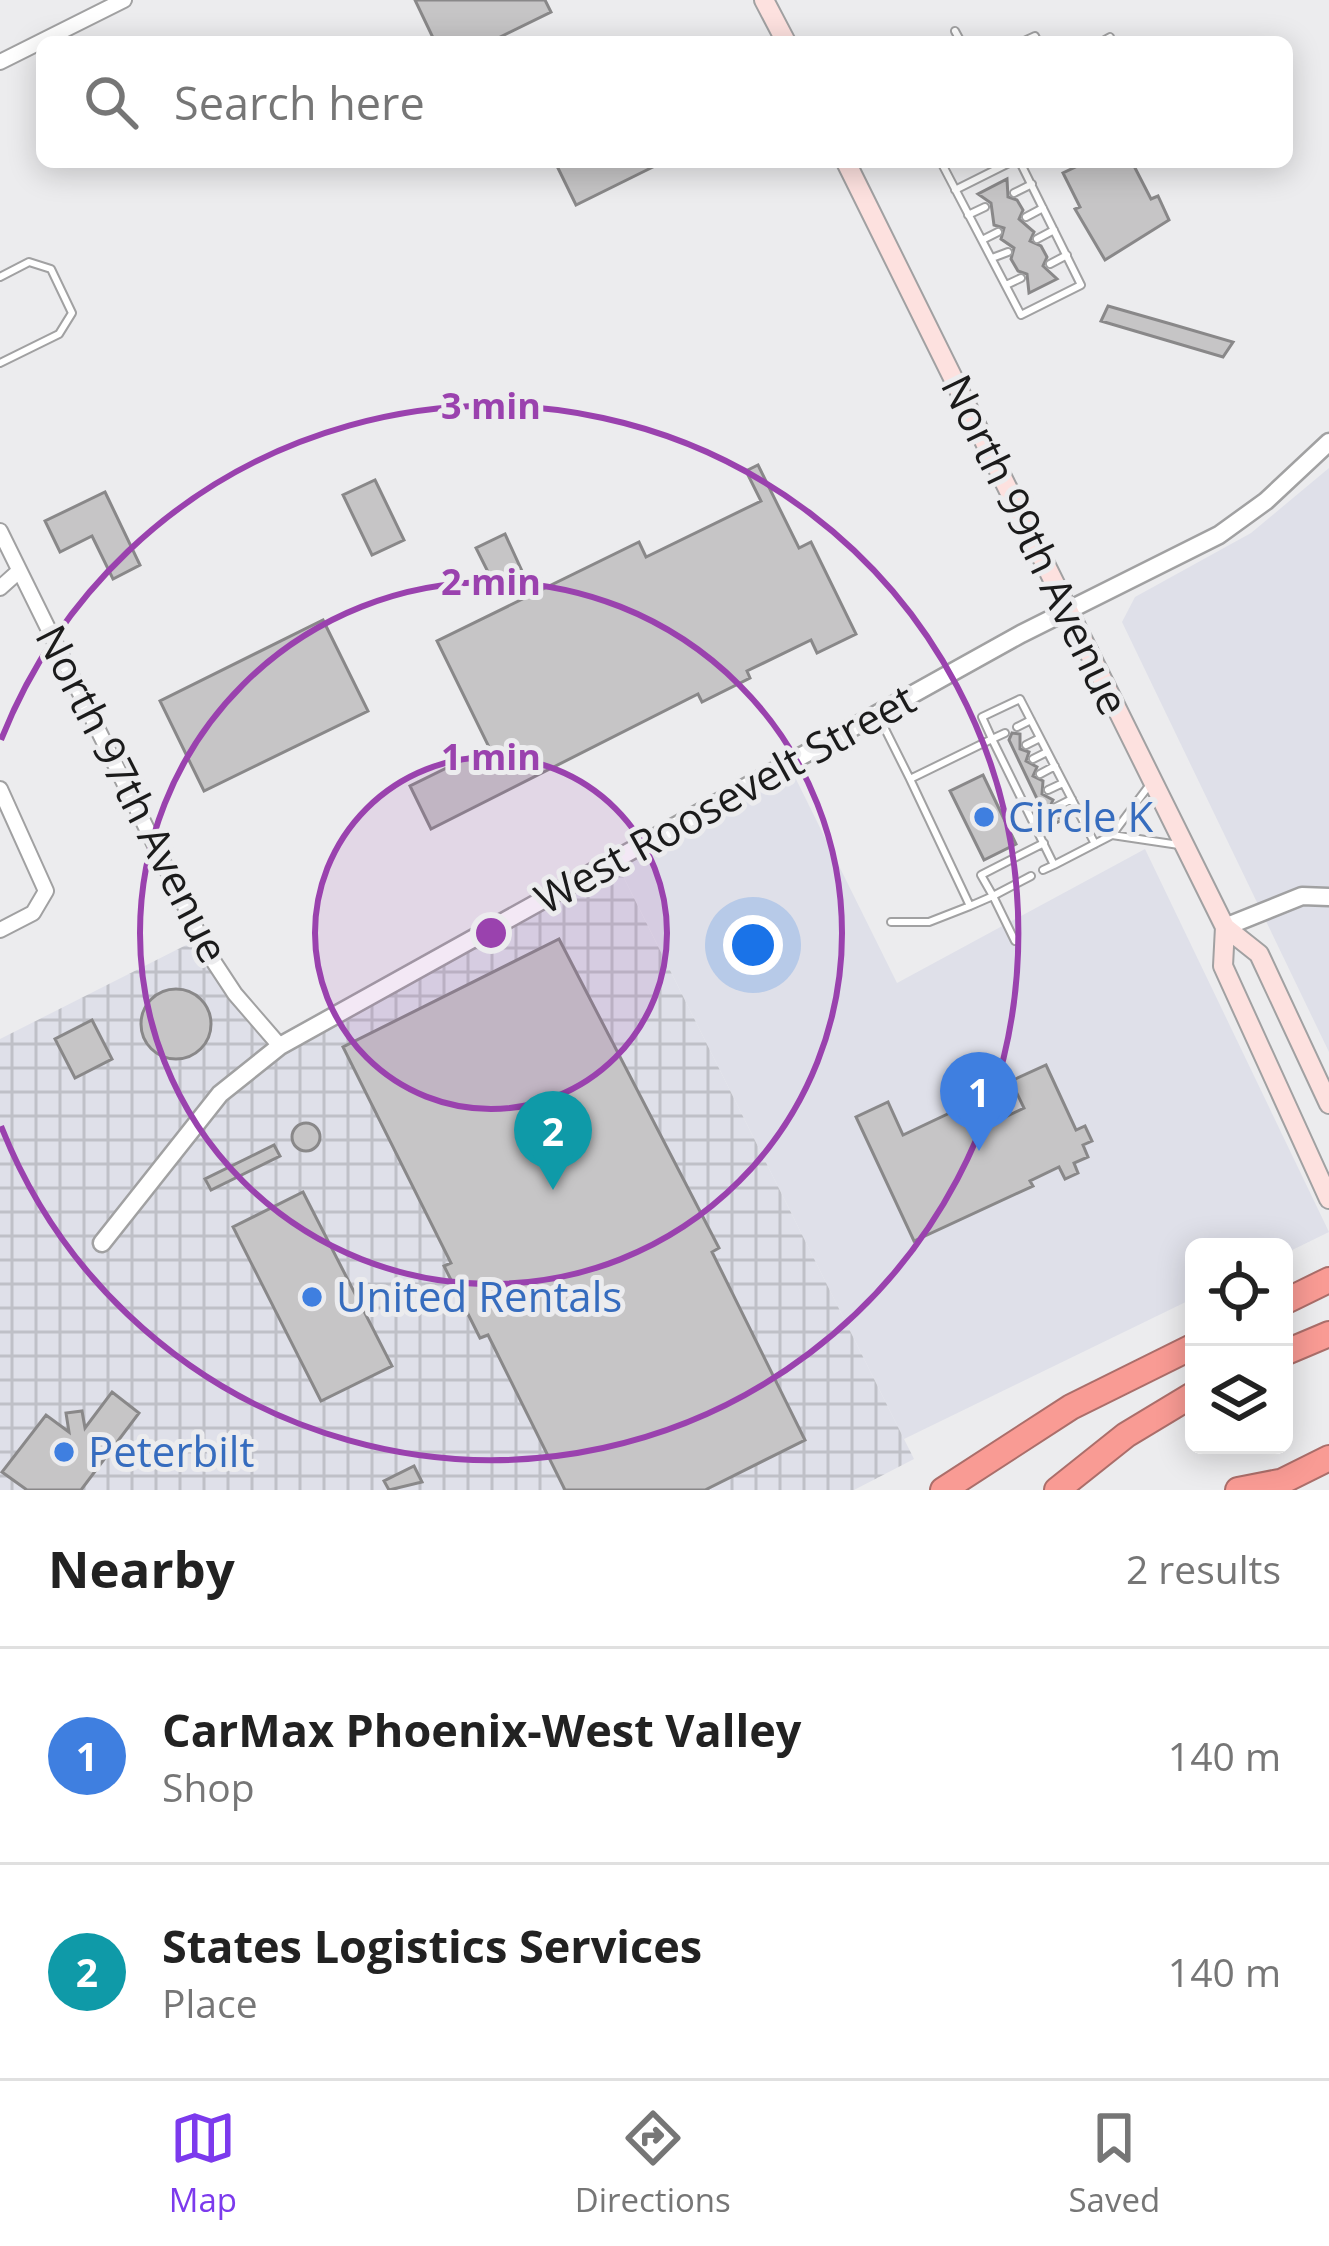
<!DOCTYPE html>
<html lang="en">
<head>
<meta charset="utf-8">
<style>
  body { margin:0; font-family:"Open Sans",sans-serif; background:#f2f2f2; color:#222 }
  .controls { position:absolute; right:36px; bottom:36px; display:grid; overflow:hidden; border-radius:18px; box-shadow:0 6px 30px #0003 }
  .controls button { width:108px; height:108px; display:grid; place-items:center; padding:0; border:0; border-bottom:3px solid #e0e0e0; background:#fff; color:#222; font:60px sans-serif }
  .you { position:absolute; left:753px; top:945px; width:42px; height:42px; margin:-30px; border:9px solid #fff; border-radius:50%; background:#1a73e8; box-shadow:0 0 0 18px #1a73e833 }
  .badge { display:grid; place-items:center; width:78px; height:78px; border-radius:50%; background:#7c3aed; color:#fff; font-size:39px; font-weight:700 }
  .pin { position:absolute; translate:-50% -99px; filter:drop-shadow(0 3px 6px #0008) }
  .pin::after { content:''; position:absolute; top:63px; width:42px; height:36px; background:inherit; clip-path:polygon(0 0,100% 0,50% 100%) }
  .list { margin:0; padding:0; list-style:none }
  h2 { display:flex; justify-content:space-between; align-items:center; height:156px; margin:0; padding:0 48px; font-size:51px }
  h2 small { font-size:39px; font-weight:400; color:#767676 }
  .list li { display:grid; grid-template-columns:78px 1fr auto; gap:36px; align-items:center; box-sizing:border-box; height:216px; padding:0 48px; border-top:3px solid #e0e0e0 }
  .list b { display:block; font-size:45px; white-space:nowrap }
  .list p { margin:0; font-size:39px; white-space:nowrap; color:#767676 }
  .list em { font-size:39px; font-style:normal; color:#767676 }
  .icon { flex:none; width:66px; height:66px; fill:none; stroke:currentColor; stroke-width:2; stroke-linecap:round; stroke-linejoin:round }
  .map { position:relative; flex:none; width:1329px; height:1490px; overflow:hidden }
  .search { position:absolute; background:#fff; box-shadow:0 6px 30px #0003; left:36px; right:36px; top:36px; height:132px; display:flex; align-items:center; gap:30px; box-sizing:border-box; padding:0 42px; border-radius:18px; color:#767676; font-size:45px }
  .sheet { height:588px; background:#fff }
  nav { display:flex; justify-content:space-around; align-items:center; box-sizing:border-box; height:168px; border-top:3px solid #e0e0e0; background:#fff; font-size:33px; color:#767676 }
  nav a { display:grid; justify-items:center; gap:6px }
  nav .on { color:#7c3aed }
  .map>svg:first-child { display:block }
</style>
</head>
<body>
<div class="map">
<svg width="1329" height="1490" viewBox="0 0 1329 1490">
  <defs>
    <pattern id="industrial-grid" width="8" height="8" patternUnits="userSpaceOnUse" patternTransform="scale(3)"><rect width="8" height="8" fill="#dfe0e9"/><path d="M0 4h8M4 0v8" fill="none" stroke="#bfc0c7"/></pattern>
  </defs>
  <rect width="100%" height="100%" fill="#ececee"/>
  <path fill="#dfe0e9" d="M1329 468V1052L1122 622 1135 597 1251 533Z
    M788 763 897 983 1145 849 1329 1232 1284 1254V1247H1194V1298L904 1439 616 862Z"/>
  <path fill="url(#industrial-grid)" d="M616 862 914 1459 854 1490H0V1039L200 938 280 1046Z"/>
  <path fill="#c6c5c6" stroke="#898889" stroke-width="3" d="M415 0H545L551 12 490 42H435Z
    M555 162H663L576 205Z
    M1086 162H1132L1151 199 1158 196 1169 220 1105 260 1075 209 1080 207 1063 173Z
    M1007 179 1008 197 1017 200 1023 210 1019 219 1034 232 1030 241 1041 246 1047 257 1043 266 1057 279 1029 293 1027 274 1018 271 1011 259 1014 248 1001 239 1004 228 994 225 991 203 978 194Z
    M1108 306 1171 324 1233 342 1223 357 1101 321Z
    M758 465 799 548 811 542 856 634 817 653 811 640 747 671 750 678 702 702 698 694 431 829 410 786 489 747 437 641 639 542 646 557 761 501 746 471Z
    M375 480 404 540 372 555 343 495Z
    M105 492 140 565 113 579 92 536 60 552 45 521Z
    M505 534 522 571 494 584 476 548Z
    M323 620 368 711 204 791 160 701Z
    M1012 733 1020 734V749L1029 752 1026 761 1037 767 1033 776 1043 781 1042 794 1053 800 1049 809 1062 820 1050 826 1009 740Z
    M983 775 1016 844 984 860 950 791Z
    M559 939 719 1248 712 1252 805 1440 705 1490H565L488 1335 480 1338 444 1266 451 1263 343 1047Z
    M141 1024a35 35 0 1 1 70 0a35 35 0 1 1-70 0Z
    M92 1020 112 1059 75 1078 55 1039Z
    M1046 1065 1076 1130 1085 1126 1092 1141 1083 1145 1088 1157 1074 1163 1078 1173 1065 1179 1059 1167 1030 1181 1033 1186 914 1241 856 1117 888 1102 903 1135 990 1094 1001 1119 1024 1108 1011 1081Z
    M292 1137a14 14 0 1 1 28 0a14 14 0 1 1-28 0Z
    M274 1145 280 1156 211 1190 205 1179Z
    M303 1192 392 1366 321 1401 233 1227Z
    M112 1392 139 1413 81 1490H27L2 1472 46 1415 69 1432 66 1413 82 1411 85 1428Z
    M414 1466 422 1482 389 1490 384 1481Z"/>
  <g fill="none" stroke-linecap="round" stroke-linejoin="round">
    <g stroke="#a1a1a2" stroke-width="10">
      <path id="service" d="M955 31 961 42
        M1022 42 1035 36 1038 42
        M1101 42 1110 37
        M941 162 1021 315 1081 285 1020 162
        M955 190 1011 162
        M1014 193 1032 184
        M968 215 985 207
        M1026 217 1043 208
        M1037 239 1054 230
        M982 240 998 232
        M992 258 1008 252
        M1050 264 1067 255
        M0 277 29 262 51 269 72 313 59 334 0 363
        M1006 285 1021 278
        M879 717 910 779 992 739 1054 865 1112 835 1151 783
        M1017 727 1031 720
        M1005 733 992 739 982 717 1020 699 1095 844
        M1026 745 1040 738
        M1033 759 1047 752
        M1040 774 1055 766
        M910 779 970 906 993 896 1015 941
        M1048 790 1063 783
        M1056 807 1072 799
        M1112 835 1179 845
        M1043 870 1054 865
        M1031 876 993 896 981 875 1044 843
        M891 922H929L970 906"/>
    </g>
    <g stroke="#a1a1a2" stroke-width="18">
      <path id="minor" d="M0 62 124 0
        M0 531 208 953 235 994 280 1046
        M0 588 19 571
        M0 789 46 891 33 913 0 930"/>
    </g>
    <g stroke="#a1a1a2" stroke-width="21">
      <path id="tertiary" d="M1225 927 1302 896 1329 897
        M102 1243 220 1094 280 1046 1021 634 1219 535 1266 501 1329 442"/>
    </g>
    <g stroke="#a1a1a2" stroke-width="22">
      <path id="secondary" d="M764 0 786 42
        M846 162 1225 927 1259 954 1329 1104
        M1225 927 1223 966 1329 1199"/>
    </g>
    <g stroke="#ab6e6a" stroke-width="28">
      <path id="motorway" d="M1284 1302 1329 1280
        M1284 1353 1329 1334
        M943 1490 1071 1407 1194 1346
        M1057 1490 1126 1435 1194 1394
        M1238 1490 1279 1482
        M1265 1490 1329 1458"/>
    </g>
    <use href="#service" stroke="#fff" stroke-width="6"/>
    <use href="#minor" stroke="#fff" stroke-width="14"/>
    <use href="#tertiary" stroke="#fff" stroke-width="16"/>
    <use href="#secondary" stroke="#fde1df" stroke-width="18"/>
    <use href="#motorway" stroke="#f99b94" stroke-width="24"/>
  </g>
  <circle cx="491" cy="933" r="176" fill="#9a42ae" fill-opacity=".12"/>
  <g fill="none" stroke="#9a42ae" stroke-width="6">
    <circle cx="491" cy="933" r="176"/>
    <circle cx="491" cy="933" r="351"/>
    <path d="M1 740A527 527 0 1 1 1 1126"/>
  </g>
  <g fill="#3f7fe0" stroke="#ececee" stroke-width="4.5">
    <circle cx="984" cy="817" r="12"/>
    <circle cx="312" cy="1297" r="12"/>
    <circle cx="64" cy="1452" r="12"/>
  </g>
  <g text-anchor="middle" stroke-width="10" stroke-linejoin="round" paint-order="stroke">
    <g font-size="42" fill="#1b1b1b" stroke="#ececee">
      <text transform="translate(1035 545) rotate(64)" y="15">North 99th Avenue</text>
      <text transform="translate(132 794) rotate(63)" y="15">North 97th Avenue</text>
      <text transform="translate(725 799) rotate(-29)" y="15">West Roosevelt Street</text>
    </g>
    <g font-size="42" fill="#366cbe" stroke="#ececee" text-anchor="start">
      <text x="1008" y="832">Circle K</text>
      <text x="336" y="1312">United Rentals</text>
      <text x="88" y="1467">Peterbilt</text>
    </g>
  </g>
  <circle cx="491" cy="933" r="18" fill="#9a42ae" stroke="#ececee" stroke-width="6"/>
  <g font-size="36" text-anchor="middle" font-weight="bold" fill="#9a42ae" stroke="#ececee" stroke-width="10" stroke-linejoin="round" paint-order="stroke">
    <text x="491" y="419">3 min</text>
    <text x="491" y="595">2 min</text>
    <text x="491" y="770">1 min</text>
  </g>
</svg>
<div class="controls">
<button><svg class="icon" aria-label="locate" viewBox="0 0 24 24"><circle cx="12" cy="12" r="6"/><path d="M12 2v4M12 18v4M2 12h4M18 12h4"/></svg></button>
<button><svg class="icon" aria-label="layers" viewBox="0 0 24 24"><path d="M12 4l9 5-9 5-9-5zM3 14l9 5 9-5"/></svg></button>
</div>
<div class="you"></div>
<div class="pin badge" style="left:979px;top:1151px;background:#3f7fe0">1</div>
<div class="pin badge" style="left:553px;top:1190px;background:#0f9aa8">2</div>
<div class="search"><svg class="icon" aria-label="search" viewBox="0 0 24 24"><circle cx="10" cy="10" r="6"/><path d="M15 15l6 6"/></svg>Search here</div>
</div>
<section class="sheet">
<h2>Nearby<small>2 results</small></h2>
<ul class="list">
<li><span class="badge" style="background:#3f7fe0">1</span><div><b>CarMax Phoenix-West Valley</b><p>Shop</p></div><em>140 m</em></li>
<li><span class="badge" style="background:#0f9aa8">2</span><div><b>States Logistics Services</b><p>Place</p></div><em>140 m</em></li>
</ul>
</section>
<nav>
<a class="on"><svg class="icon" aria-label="map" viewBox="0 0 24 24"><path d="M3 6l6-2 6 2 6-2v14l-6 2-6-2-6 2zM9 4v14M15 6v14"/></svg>Map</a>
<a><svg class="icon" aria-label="directions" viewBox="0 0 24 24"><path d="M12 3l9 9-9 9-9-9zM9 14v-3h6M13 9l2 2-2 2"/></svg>Directions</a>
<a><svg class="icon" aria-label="saved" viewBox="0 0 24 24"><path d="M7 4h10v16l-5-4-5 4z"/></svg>Saved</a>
</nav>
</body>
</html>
